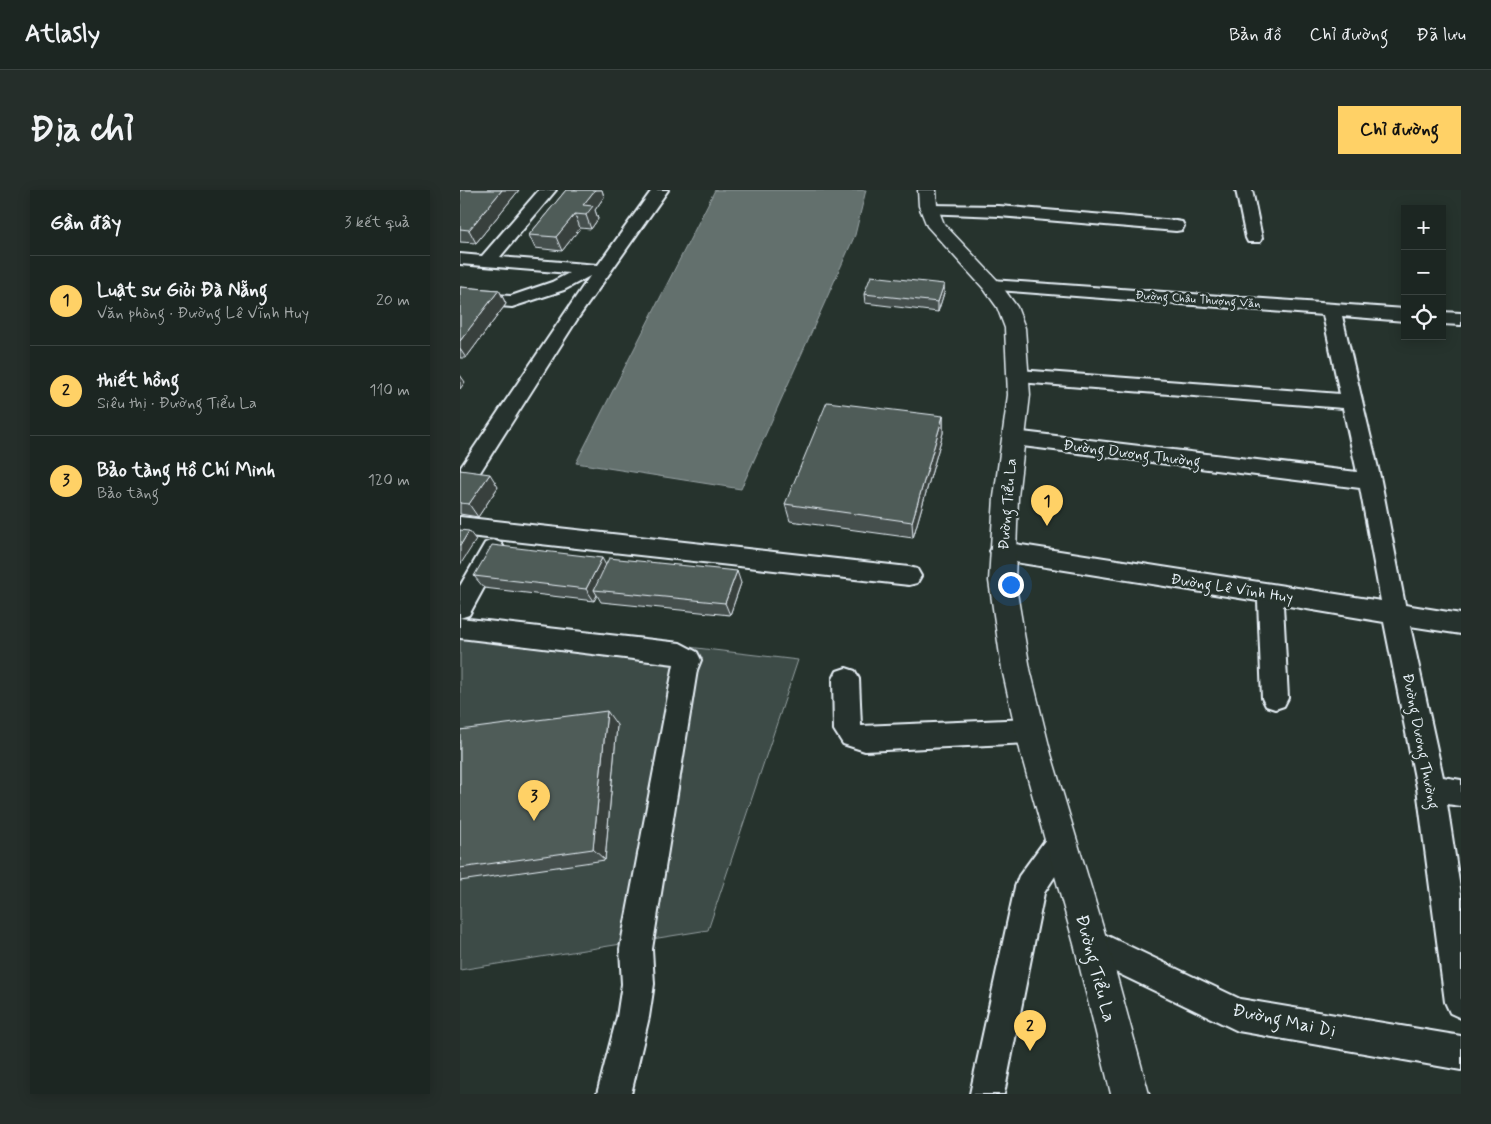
<!DOCTYPE html>
<html lang="vi">
<head>
<meta charset="utf-8">
<style>
  body { margin:0; font-family:Mynerve,sans-serif; background:#252e2a; color:#f1f3f6 }
  .controls { position:absolute; right:15px; top:15px; display:grid; overflow:hidden; border-radius:0px; box-shadow:0 2px 12px #0003 }
  .controls button { width:45px; height:45px; display:grid; place-items:center; padding:0; border:0; border-bottom:1px solid #3a4340; background:#1c2622; color:#f1f3f6; font:25px sans-serif }
  .you { position:absolute; left:550px; top:394px; width:18px; height:18px; margin:-12px; border:4px solid #fff; border-radius:50%; background:#1a73e8; box-shadow:0 0 0 8px #1a73e833 }
  .badge { display:grid; place-items:center; width:32px; height:32px; border-radius:50%; background:#ffd166; color:#111; font-size:16px; font-weight:700 }
  .pin { position:absolute; translate:-50% -41px; filter:drop-shadow(0 1px 2px #0008) }
  .pin::after { content:''; position:absolute; top:26px; width:18px; height:15px; background:inherit; clip-path:polygon(0 0,100% 0,50% 100%) }
  .list { margin:0; padding:0; list-style:none }
  h2 { display:flex; justify-content:space-between; align-items:center; height:65px; margin:0; padding:0 20px; font-size:21px }
  h2 small { font-size:16px; font-weight:400; color:#a0a5a5 }
  .list li { display:grid; grid-template-columns:32px 1fr auto; gap:15px; align-items:center; box-sizing:border-box; height:90px; padding:0 20px; border-top:1px solid #3a4340 }
  .list b { display:block; font-size:19px; white-space:nowrap }
  .list p { margin:0; font-size:16px; white-space:nowrap; color:#a0a5a5 }
  .list em { font-size:16px; font-style:normal; color:#a0a5a5 }
  .icon { flex:none; width:28px; height:28px; fill:none; stroke:currentColor; stroke-width:2; stroke-linecap:round; stroke-linejoin:round }
  .map { position:relative; flex:none; width:1001px; height:904px; overflow:hidden; border-radius:0px }
  header { display:flex; align-items:center; gap:30px; box-sizing:border-box; height:70px; padding:0 25px; background:#1c2622; border-bottom:1px solid #3a4340 }
  header strong { font-size:24px }
  nav { display:flex; gap:28px; margin-inline-start:auto; font-size:18px }
  .intro { display:flex; align-items:center; justify-content:space-between; box-sizing:border-box; height:120px; padding:0 30px }
  h1 { margin:0; font-size:35px }
  .button { padding:12px 22px; border-radius:0px; background:#ffd166; color:#111; font-size:18px; font-weight:700 }
  main { display:flex; gap:30px; padding:0 30px }
  aside { flex:1; background:#1c2622; border-radius:0px; box-shadow:0 2px 12px #0003 }
  .map>svg:first-child { display:block }
</style>
</head>
<body>
<header>
<strong>Atlasly</strong>
<nav><a>Bản đồ</a><a>Chỉ đường</a><a>Đã lưu</a></nav>
</header>
<div class="intro"><h1>Địa chỉ</h1><a class="button">Chỉ đường</a></div>
<main>
<aside>
<h2>Gần đây<small>3 kết quả</small></h2>
<ul class="list">
<li><span class="badge">1</span><div><b>Luật sư Giỏi Đà Nẵng</b><p>Văn phòng · Đường Lê Vĩnh Huy</p></div><em>20 m</em></li>
<li><span class="badge">2</span><div><b>thiết hồng</b><p>Siêu thị · Đường Tiểu La</p></div><em>110 m</em></li>
<li><span class="badge">3</span><div><b>Bảo tàng Hồ Chí Minh</b><p>Bảo tàng</p></div><em>120 m</em></li>
</ul>
</aside>
<div class="map">
<svg width="1001" height="904" viewBox="0 0 1001 904">
  <rect width="100%" height="100%" fill="#26332d"/>
  <filter id="ink" filterUnits="userSpaceOnUse"><feTurbulence type="fractalNoise" baseFrequency=".02" numOctaves="2"/><feDisplacementMap in="SourceGraphic" scale="10" xChannelSelector="R" yChannelSelector="G"/><feConvolveMatrix kernelMatrix="1 2 1 2 8 2 1 2 1" color-interpolation-filters="sRGB"/></filter>
  <g filter="url(#ink)">
    <path fill="#3e4b47" stroke="#939ea0" d="M0 430 338 470 248 740 0 780Z"/>
    <path fill="#636f6d" stroke="#98a3a5" d="M255 0H406L395 45 281 299 116 273Z"/>
    <g fill="none" stroke-linecap="round" stroke-linejoin="round">
      <g stroke="#e8f1f8" stroke-width="4">
        <path id="minor" d="M79 0H96L40 67 138 75 192 0H208L118 128 17 287 9 290 1 287V277L130 86 104 100 52 117 0 113V103L51 106 92 92 109 83 0 74V64L22 66Z
          M776 0H792L802 48 800 52H788L786 48Z
          M469 15 539 16 716 31 722 32 724 36 722 40 716 41 539 26 463 23 461 20 463 17Z
          M531 90 945 119V131L882 126 921 291 945 415 1001 424V444L950 436 983 587 1001 590V616L987 614 1001 705V828L990 823 985 812 957 598 924 432 823 415 828 508 824 516 815 519 806 516 802 508 798 411 542 370 534 367 530 361 534 355 542 352 921 411 900 298 554 255 547 253 544 248 547 243 554 241 897 282 883 218 559 192 552 191 549 186 552 181 559 180 880 204 863 125 525 99 522 95 525 91Z
          M982 122 1001 123V135L982 134Z
          M0 327 449 377 457 379 461 386 457 393 449 395 0 345Z
          M33 350 41 353 45 359 9 425 0 428V396L25 353Z
          M0 428 220 453 237 462 241 470 237 480 192 759 194 794 189 827 171 904H137L157 827 162 794 160 759 214 474 0 448Z
          M386 478 395 481 399 489 401 536 570 529 579 533 583 541 579 549 570 553 405 561 383 554 374 540 373 489 377 481Z
          M601 638 611 642 616 652 611 662 584 703 544 904H510L555 697 559 686 591 642Z
          M631 738 780 809 1001 846V880L778 841 620 765 615 754 620 743Z"/>
      </g>
      <g stroke="#e8f1f8" stroke-width="3">
        <path id="major" d="M458 0H476L477 16 484 34 538 91 557 117 565 138 570 205 558 307 555 391 570 479 591 564 648 754 689 904H651L614 754 561 564 542 479 529 391 534 307 548 205 545 138 537 117 524 99 467 36 459 16Z"/>
      </g>
      <use href="#minor" fill="#26332d" fill-rule="evenodd"/>
      <use href="#major" fill="#26332d" fill-rule="evenodd"/>
    </g>
    <path fill="#454f4d" stroke="#e8f1f8" d="M0 0H59L16 53 0 52Z
      M106 0H142L144 7 135 20 138 29 131 39 120 38 102 61 75 58 69 45Z
      M484 94V103L478 122 405 113 404 104Z
      M0 97 39 100 46 114 6 168H0Z
      M483 226V243L453 348 330 331 325 314Z
      M0 280 38 297 18 327 0 324Z
      M146 375 281 393 270 425 141 412 137 405 134 411 24 398 14 386Z
      M157 535 145 670 0 691V540Z"/>
    <path fill="#38403e" stroke="#e8f1f8" d="M42 0H59L16 53 9 40Z
      M135 0H142L144 7 135 20 138 29 131 39 126 25 123 15Z
      M115 24 120 38 102 61 96 47Z
      M484 94V103L478 122V112Z
      M39 100 46 114 6 168 0 159V151Z
      M0 185 5 192 0 199Z
      M483 226V243L453 348 452 332Z
      M30 284 38 297 18 327 9 314Z
      M9 341 16 350 0 375V356Z
      M142 368 149 381 134 400 137 405 134 411 126 399Z
      M277 381 281 393 270 425 265 413Z
      M147 521 157 535 145 670 133 659Z"/>
    <path fill="#505c59" stroke="#e8f1f8" d="M0 0H42L9 40 0 39Z
      M106 0H135L123 15 133 16 126 25 115 24 96 47 69 45Z
      M411 86 484 94 478 112 404 104Z
      M0 97 39 100 0 151Z
      M367 212 483 226 452 332 325 314Z
      M0 280 30 284 9 314 0 313Z
      M0 340 9 341 0 356Z
      M32 355 142 368 126 399 14 386Z
      M149 368 277 381 265 413 134 400Z
      M147 521 133 659 0 678V540Z"/>
  </g>
  <g text-anchor="middle" stroke-width="5" stroke-linejoin="round" paint-order="stroke">
    <g font-size="12" fill="#e8f1f8" stroke="#26332d">
      <text transform="translate(738 109) rotate(4)" y="4">Đường Châu Thượng Văn</text>
    </g>
    <g font-size="15" fill="#e8f1f8" stroke="#26332d">
      <text transform="translate(672 263) rotate(7)" y="5">Đường Dương Thường</text>
      <text transform="translate(547 314) rotate(-85)" y="5">Đường Tiểu La</text>
      <text transform="translate(772 398) rotate(9)" y="5">Đường Lê Vĩnh Huy</text>
      <text transform="translate(961 551) rotate(79)" y="5">Đường Dương Thường</text>
    </g>
    <g font-size="18" fill="#e8f1f8" stroke="#26332d">
      <text transform="translate(636 778) rotate(75)" y="6">Đường Tiểu La</text>
      <text transform="translate(824 830) rotate(12)" y="6">Đường Mai Dị</text>
    </g>
  </g>
</svg>
<div class="controls">
<button>+</button>
<button>−</button>
<button><svg class="icon" aria-label="locate" viewBox="0 0 24 24"><circle cx="12" cy="12" r="6"/><path d="M12 2v4M12 18v4M2 12h4M18 12h4"/></svg></button>
</div>
<div class="you"></div>
<div class="pin badge" style="left:587px;top:336px">1</div>
<div class="pin badge" style="left:570px;top:861px">2</div>
<div class="pin badge" style="left:74px;top:631px">3</div>
</div>
</main>
</body>
</html>
